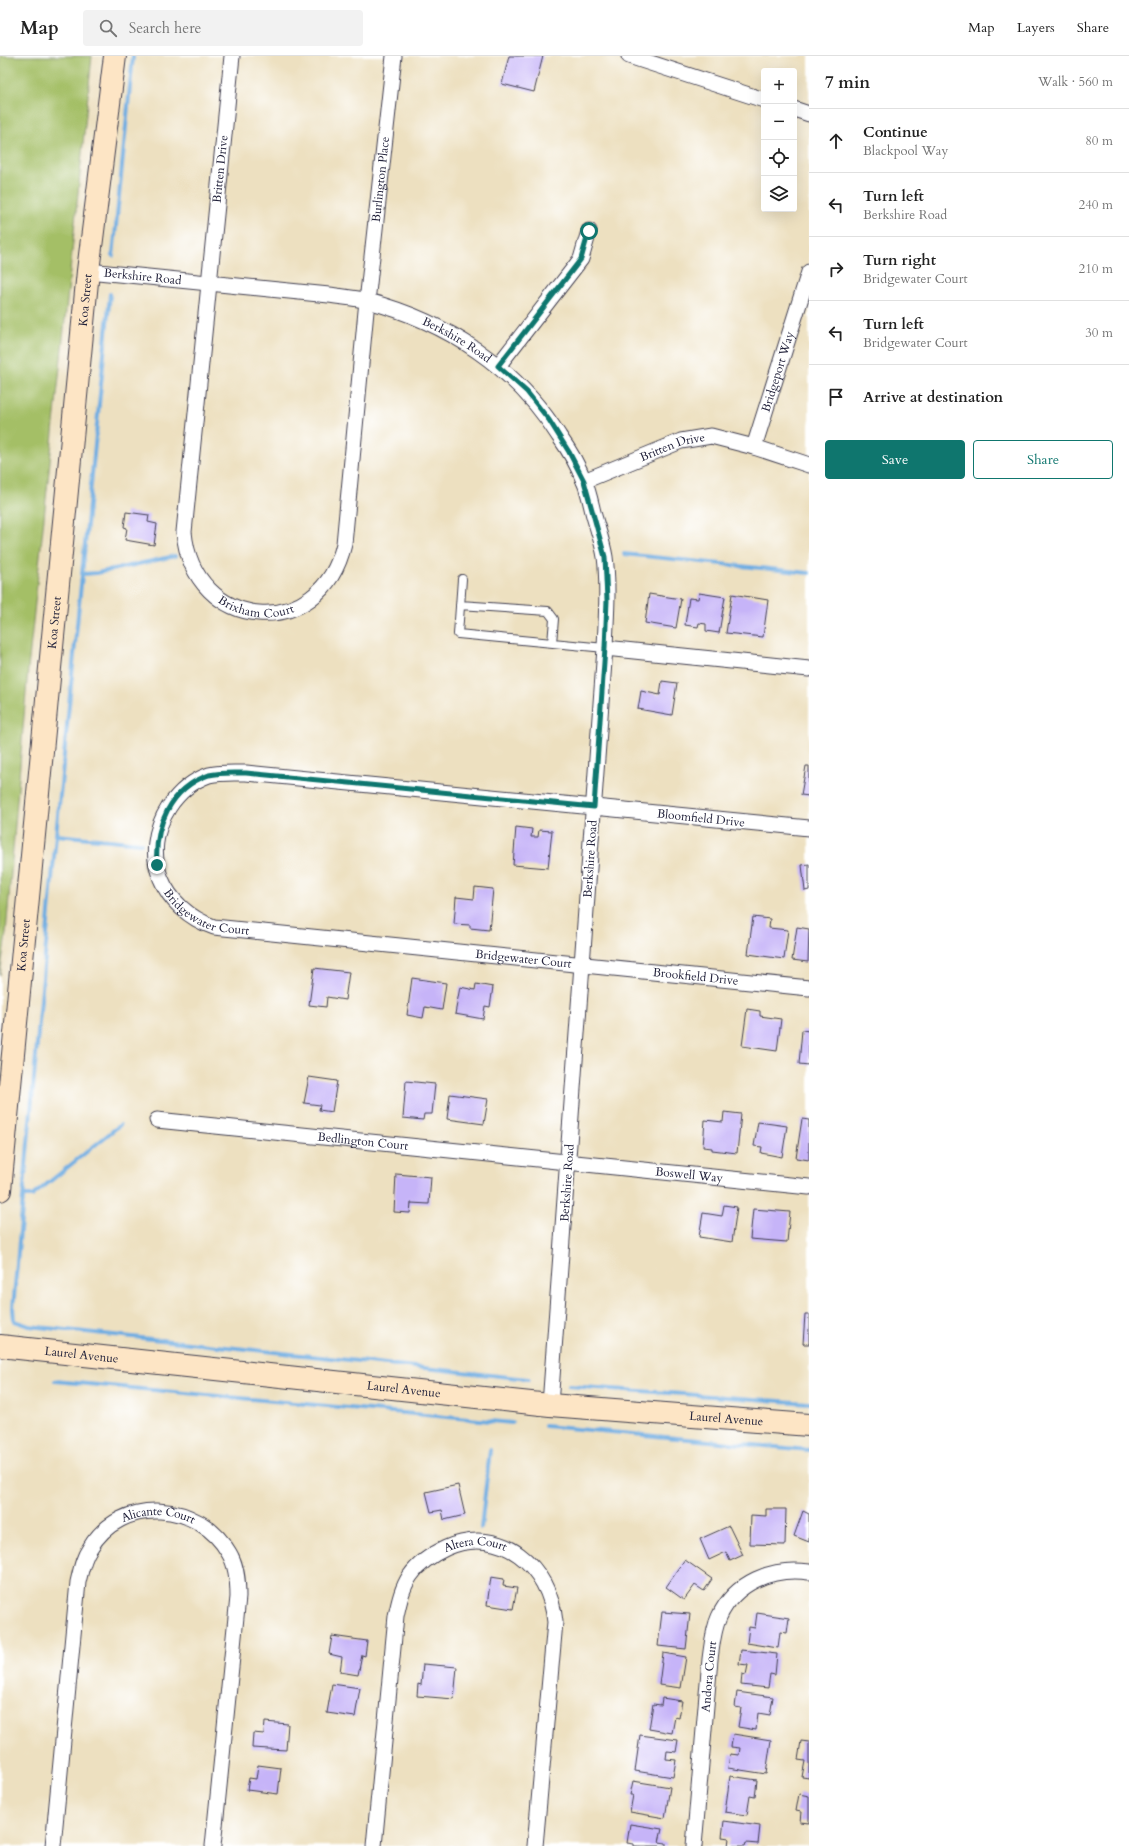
<!DOCTYPE html>
<html lang="en">
<head>
<meta charset="utf-8">
<style>
  body { margin:0; font-family:Cardo,serif; background:#f2f2f2; color:#222 }
  .controls { position:absolute; right:12px; top:12px; display:grid; overflow:hidden; border-radius:4px; box-shadow:0 4px 16px #0002 }
  .controls button { width:36px; height:36px; display:grid; place-items:center; padding:0; border:0; border-bottom:1px solid #e0e0e0; background:#fff; color:#222; font:20px sans-serif }
  .stop { position:absolute; width:12px; height:12px; margin:-9px; border:3px solid #0f766e; border-radius:50%; background:#fff }
  .stop.end { background:#0f766e; border-color:#fff; box-shadow:0 1px 4px #0008 }
  .list { margin:0; padding:0; list-style:none }
  h2 { display:flex; justify-content:space-between; align-items:center; height:52px; margin:0; padding:0 16px; font-size:17px }
  h2 small { font-size:13px; font-weight:400; color:#767676 }
  .list li { display:grid; grid-template-columns:26px 1fr auto; gap:12px; align-items:center; box-sizing:border-box; height:64px; padding:0 16px; border-top:1px solid #e0e0e0 }
  .list b { display:block; font-size:15px; white-space:nowrap }
  .list p { margin:0; font-size:13px; white-space:nowrap; color:#767676 }
  .list em { font-size:13px; font-style:normal; color:#767676 }
  .actions { display:flex; gap:8px; padding:12px 16px }
  .actions a { flex:1; padding:9px 0; border:1px solid #0f766e; border-radius:4px; text-align:center; font-size:14px; color:#0f766e }
  .actions .main { background:#0f766e; color:#fff }
  .icon { flex:none; width:22px; height:22px; fill:none; stroke:currentColor; stroke-width:2; stroke-linecap:round; stroke-linejoin:round }
  .map { position:relative; flex:none; width:809px; height:1790px; overflow:hidden }
  header { display:flex; align-items:center; gap:24px; box-sizing:border-box; height:56px; padding:0 20px; background:#fff; border-bottom:1px solid #e0e0e0 }
  header strong { font-size:19px }
  nav { display:flex; gap:22px; margin-inline-start:auto; font-size:14px }
  .search { width:280px; height:36px; background:#f2f2f2; display:flex; align-items:center; gap:10px; box-sizing:border-box; padding:0 14px; border-radius:4px; color:#767676; font-size:15px }
  main { display:flex }
  aside { flex:1; background:#fff }
  .map>svg:first-child { display:block }
</style>
</head>
<body>
<header>
<strong>Map</strong>
<div class="search"><svg class="icon" aria-label="search" viewBox="0 0 24 24"><circle cx="10" cy="10" r="6"/><path d="M15 15l6 6"/></svg>Search here</div>
<nav><a>Map</a><a>Layers</a><a>Share</a></nav>
</header>
<main>
<div class="map">
<svg width="809" height="1790" viewBox="0 0 809 1790">
  <rect width="100%" height="100%" fill="#fff"/>
  <filter id="ink" filterUnits="userSpaceOnUse"><feTurbulence type="fractalNoise" baseFrequency=".025" numOctaves="2"/><feDisplacementMap in="SourceGraphic" scale="8" xChannelSelector="R" yChannelSelector="G"/><feConvolveMatrix kernelMatrix="1 2 1 2 8 2 1 2 1" color-interpolation-filters="sRGB"/></filter>
  <filter id="wash" filterUnits="userSpaceOnUse"><feTurbulence type="fractalNoise" baseFrequency=".012" numOctaves="4" result="noise"/><feDisplacementMap in="SourceGraphic" scale="16" xChannelSelector="R" yChannelSelector="G"/><feGaussianBlur stdDeviation="0.9" result="paint"/><feColorMatrix in="noise" values="0 0 0 0 0 0 0 0 0 0 0 0 0 0 0 0 0 1.4 0 .05"/><feComposite in="paint" operator="in"/></filter>
  <g filter="url(#wash)">
    <rect width="100%" height="100%" fill="#ede0c0"/>
    <path fill="#a4bf66" stroke="#637050" d="M0 0H92L67 245 28 613 6 877 0 920Z"/>
    <g fill="none" stroke-linecap="round" stroke-linejoin="round">
      <path stroke="#6fade2" stroke-width="4" d="M113 200 133 0
        M110 238 56 779 13 1252 14 1265 29 1270 528 1323
        M624 498 809 517
        M82 518 97 517 175 500
        M56 779 141 787
        M23 1140H32L120 1069
        M55 1325 512 1367
        M569 1330 809 1347
        M545 1370 809 1394
        M481 1472 490 1394"/>
    </g>
    <g id="blocks">
      <path fill="#c6b4f8" d="M509 0H543L534 36 502 28Z
        M126 456 149 459 148 466 157 468 154 489 125 484 127 472 124 471Z
        M699 537 725 541 719 577 706 575V568L699 567 698 571 685 569 689 542 698 543Z
        M649 538 681 543 676 572 645 567Z
        M732 538 768 544 763 581 726 577Z
        M662 625 677 627 672 659 638 653 641 635 660 639Z
        M806 710H809V740L801 739Z
        M516 771 532 773 531 781H538L539 774 552 775 548 812 513 809Z
        M809 808V834L805 835 802 809Z
        M475 831 493 833 489 874 470 872V869L454 868 456 841 474 843Z
        M753 861 770 863 769 872 788 874 784 903 748 898Z
        M797 871 809 873 808 906 792 904Z
        M314 912 349 916 345 944 327 941 326 951 309 949Z
        M412 922 446 927 442 954 425 951 423 962 407 959Z
        M476 928 493 931 490 951 485 950 483 963 455 958 460 931 475 934Z
        M747 953 760 955V960L781 963 777 995 742 990Z
        M802 974 809 975V1009L799 1008Z
        M309 1021 337 1025 332 1056 319 1054 320 1049 304 1047Z
        M406 1025 435 1028 432 1058H424L423 1064 403 1062Z
        M450 1038 488 1043 484 1068 447 1063Z
        M724 1056 741 1058 737 1097 712 1094V1092L703 1091 705 1064 723 1066Z
        M802 1063 809 1064V1104L796 1102Z
        M758 1066 787 1070 782 1101 761 1097 762 1091 754 1090Z
        M396 1118 431 1121 429 1148 411 1147 410 1157 394 1156Z
        M724 1149 737 1151 732 1186 699 1181 703 1157 722 1160Z
        M753 1153 790 1156 787 1186 750 1183Z
        M805 1258H809V1288H803Z
        M458 1429 465 1459 444 1464 442 1454 431 1456 426 1436Z
        M766 1453H786L785 1489 750 1488 751 1459 766 1460Z
        M803 1455 809 1458V1486L794 1480Z
        M729 1470 743 1499 730 1505 726 1496 709 1504 700 1483Z
        M685 1504 712 1523 704 1535 695 1529 684 1544 666 1531Z
        M491 1521 504 1523 503 1530 517 1532 513 1553 487 1549Z
        M662 1556 690 1558 686 1593 658 1590Z
        M757 1557 789 1562 787 1577 780 1576 778 1592 747 1587 749 1571 755 1572Z
        M332 1580 367 1585 365 1600 362 1599 358 1619 340 1616 342 1601 329 1598Z
        M741 1594 777 1598 775 1619 770 1618 768 1632 741 1629 742 1618 746 1619 748 1609 739 1608Z
        M663 1597 686 1601 681 1632 659 1629Z
        M423 1608 457 1611 454 1643 417 1640 418 1628 421 1629Z
        M332 1628 360 1632 355 1661 327 1657Z
        M737 1636 773 1641 770 1659 758 1657 756 1674 738 1671 741 1652 735 1651Z
        M662 1642 682 1645 679 1662 675 1661 672 1677 649 1673 653 1648 661 1649Z
        M265 1666 288 1668 286 1694 252 1692 253 1677 264 1678Z
        M733 1678 771 1684 766 1718 728 1712 730 1698 739 1699 740 1692 731 1691Z
        M640 1679 678 1684 676 1696 667 1695 666 1703 676 1704 673 1721 635 1715Z
        M801 1685 809 1686V1722L802 1721 805 1705 798 1704Z
        M258 1709 281 1712 278 1738 247 1734 249 1722 256 1723Z
        M730 1720 757 1724 755 1741 750 1740 747 1759 725 1756Z
        M633 1725 670 1731 665 1762 630 1756 633 1739H630Z
        M799 1738 809 1740V1767L800 1766 801 1756 796 1755Z
        M724 1765 760 1770 758 1788 746 1787 745 1790H728L729 1782 722 1781Z
        M630 1768 662 1773 659 1786 666 1787V1790H634V1788L627 1787Z"/>
    </g>
  </g>
  <g filter="url(#ink)">
    <use href="#blocks" fill-opacity="0" stroke="#403e4f" stroke-width="1"/>
    <g fill="none" stroke-linecap="round" stroke-linejoin="round">
      <g stroke="#403e4f" stroke-width="10">
        <path id="service" d="M462 523 458 578 605 592
          M460 549 548 555 554 563 552 587"/>
      </g>
      <g stroke="#403e4f" stroke-width="17">
        <g id="minor">
          <path id="s1" d="M232 0 184 476C193 576 321 588 344 488L366 255 394 0"/>
          <path d="M629 0 764 44"/>
          <path d="M794 53 809 58"/>
          <path id="s2" d="M88 215 329 239C342 241 356 242 368 245 447 266 516 311 559 380 569 394 578 409 584 425 589 436 591 449 594 460 598 474 603 488 605 501 609 531 606 562 605 592L550 1349"/>
          <path d="M498 310 581 203 589 175"/>
          <path id="s3" d="M754 391 809 216"/>
          <path id="s4" d="M584 425 681 385 711 380 754 391 809 409"/>
          <path d="M605 592 809 613"/>
          <path id="s5" d="M809 772 246 717C234 717 221 716 209 719 192 725 179 736 169 751 138 799 163 853 214 871L809 932"/>
          <path id="s6" d="M157 1064 809 1131"/>
          <path id="s7" d="M53 1790 78 1526C81 1514 83 1502 90 1492 121 1439 200 1445 229 1497 237 1510 238 1526 238 1541L213 1790"/>
          <path id="s8" d="M374 1790 396 1560C399 1546 402 1532 410 1520 418 1508 433 1498 446 1492 501 1468 550 1510 555 1566L535 1790"/>
          <path id="s9" d="M694 1790 710 1603C712 1589 713 1574 719 1561 735 1526 772 1511 809 1516"/>
        </g>
      </g>
      <g stroke="#403e4f" stroke-width="24">
        <g id="secondary">
          <path id="s10" d="M0 1134 88 215 115 0"/>
          <path id="s11" d="M0 1290 550 1349 809 1369"/>
        </g>
      </g>
      <use href="#service" stroke="#fff" stroke-width="8"/>
      <use href="#minor" stroke="#fff" stroke-width="15"/>
      <use href="#secondary" stroke="#fde5c5" stroke-width="22"/>
    </g>
  </g>
  <g fill="none" stroke-linecap="round" stroke-linejoin="round" filter="url(#ink)">
    <path stroke="#0f766e" stroke-width="5" d="M157 809C154 771 170 732 209 719 221 716 234 717 246 717L594 751 605 592 607 544 605 501 584 425 569 396 549 364 527 336 498 310 581 203 589 175"/>
  </g>
  <g text-anchor="middle" stroke-width="3.5" stroke-linejoin="round" paint-order="stroke">
    <g font-size="12" fill="#22223b" stroke="#fff">
      <text transform="translate(220 113) rotate(-84)" y="4">Britten Drive</text>
      <text dy="4" stroke="none"><textPath href="#s1" startOffset="1085">Burlington Place</textPath></text>
      <text dy="4" stroke="none"><textPath href="#s2" startOffset="55">Berkshire Road</textPath></text>
      <text dy="4" stroke="none"><textPath href="#s10" startOffset="894">Koa Street</textPath></text>
      <text dy="4" stroke="none"><textPath href="#s2" startOffset="379">Berkshire Road</textPath></text>
      <text dy="4" stroke="none"><textPath href="#s3" startOffset="79">Bridgeport Way</textPath></text>
      <text dy="4" stroke="none"><textPath href="#s4" startOffset="95">Britten Drive</textPath></text>
      <text dy="4" stroke="none"><textPath href="#s1" startOffset="595">Brixham Court</textPath></text>
      <text dy="4" stroke="none"><textPath href="#s10" startOffset="570">Koa Street</textPath></text>
      <text transform="translate(701 762) rotate(6)" y="4">Bloomfield Drive</text>
      <text transform="translate(590 803) rotate(-86)" y="4">Berkshire Road</text>
      <text dy="4" stroke="none"><textPath href="#s5" startOffset="791">Bridgewater Court</textPath></text>
      <text dy="4" stroke="none"><textPath href="#s10" startOffset="246">Koa Street</textPath></text>
      <text dy="4" stroke="none"><textPath href="#s5" startOffset="1115">Bridgewater Court</textPath></text>
      <text dy="4" stroke="none"><textPath href="#s5" startOffset="1288">Brookfield Drive</textPath></text>
      <text dy="4" stroke="none"><textPath href="#s6" startOffset="207">Bedlington Court</textPath></text>
      <text dy="4" stroke="none"><textPath href="#s6" startOffset="535">Boswell Way</textPath></text>
      <text transform="translate(567 1127) rotate(-86)" y="4">Berkshire Road</text>
      <text dy="4" stroke="none"><textPath href="#s11" startOffset="82">Laurel Avenue</textPath></text>
      <text dy="4" stroke="none"><textPath href="#s11" startOffset="406">Laurel Avenue</textPath></text>
      <text dy="4" stroke="none"><textPath href="#s11" startOffset="730">Laurel Avenue</textPath></text>
      <text dy="4" stroke="none"><textPath href="#s7" startOffset="383">Alicante Court</textPath></text>
      <text dy="4" stroke="none"><textPath href="#s8" startOffset="350">Altera Court</textPath></text>
      <text dy="4" stroke="none"><textPath href="#s9" startOffset="170">Andora Court</textPath></text>
    </g>
  </g>
</svg>
<div class="controls">
<button>+</button>
<button>−</button>
<button><svg class="icon" aria-label="locate" viewBox="0 0 24 24"><circle cx="12" cy="12" r="6"/><path d="M12 2v4M12 18v4M2 12h4M18 12h4"/></svg></button>
<button><svg class="icon" aria-label="layers" viewBox="0 0 24 24"><path d="M12 4l9 5-9 5-9-5zM3 14l9 5 9-5"/></svg></button>
</div>
<div class="stop" style="left:589px;top:175px"></div>
<div class="stop end" style="left:157px;top:809px"></div>
</div>
<aside>
<h2>7 min<small>Walk · 560 m</small></h2>
<ul class="list">
<li><svg class="icon" aria-label="ahead" viewBox="0 0 24 24"><path d="M12 20V5M6 11l6-6 6 6"/></svg><div><b>Continue</b><p>Blackpool Way</p></div><em>80 m</em></li>
<li><svg class="icon" aria-label="left" viewBox="0 0 24 24"><path d="M17 20v-9H6M10 6l-5 5 5 5"/></svg><div><b>Turn left</b><p>Berkshire Road</p></div><em>240 m</em></li>
<li><svg class="icon" aria-label="right" viewBox="0 0 24 24"><path d="M7 20v-9h11M14 6l5 5-5 5"/></svg><div><b>Turn right</b><p>Bridgewater Court</p></div><em>210 m</em></li>
<li><svg class="icon" aria-label="left" viewBox="0 0 24 24"><path d="M17 20v-9H6M10 6l-5 5 5 5"/></svg><div><b>Turn left</b><p>Bridgewater Court</p></div><em>30 m</em></li>
<li><svg class="icon" aria-label="arrive" viewBox="0 0 24 24"><path d="M6 21V4h12l-3 4 3 4H6"/></svg><div><b>Arrive at destination</b></div></li>
</ul>
<div class="actions"><a class="main">Save</a><a>Share</a></div>
</aside>
</main>
</body>
</html>
